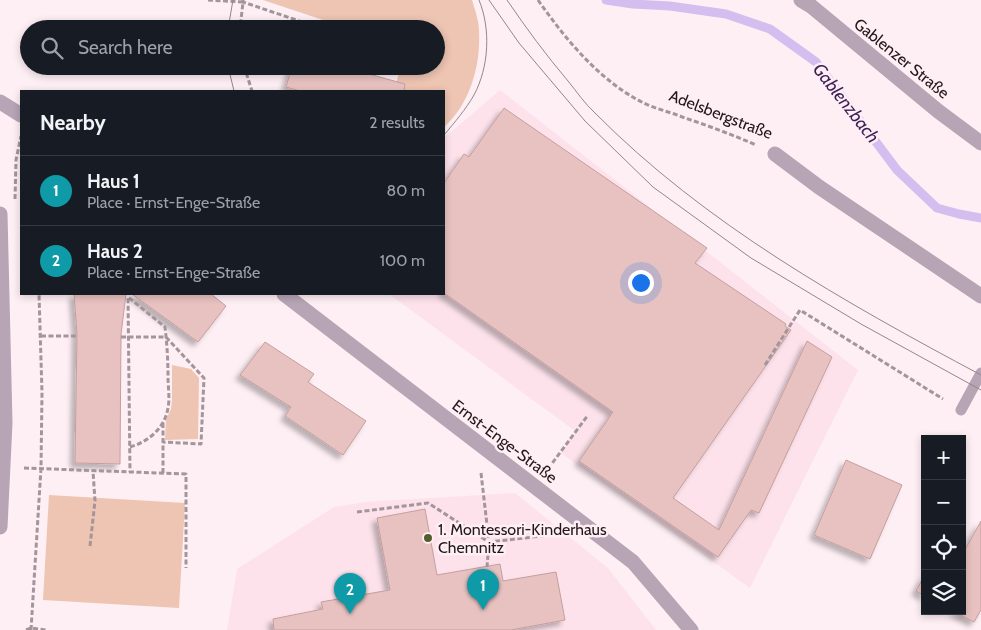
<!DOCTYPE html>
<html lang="en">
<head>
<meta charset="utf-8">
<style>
  body { margin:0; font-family:Cabin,sans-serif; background:#242831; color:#f1f3f6 }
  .controls { position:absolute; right:15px; bottom:15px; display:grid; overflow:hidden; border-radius:0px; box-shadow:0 2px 8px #0003 }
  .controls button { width:45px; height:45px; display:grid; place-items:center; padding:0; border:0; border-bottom:1px solid #363941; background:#171b24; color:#f1f3f6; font:25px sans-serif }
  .you { position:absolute; left:640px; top:282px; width:18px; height:18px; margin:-12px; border:4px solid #fff; border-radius:50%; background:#1a73e8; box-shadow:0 0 0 8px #1a73e833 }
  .badge { display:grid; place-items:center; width:32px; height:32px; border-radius:50%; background:#aab09b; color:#fff; font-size:16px; font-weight:700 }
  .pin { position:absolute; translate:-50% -41px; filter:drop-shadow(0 1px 2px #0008) }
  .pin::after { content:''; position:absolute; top:26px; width:18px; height:15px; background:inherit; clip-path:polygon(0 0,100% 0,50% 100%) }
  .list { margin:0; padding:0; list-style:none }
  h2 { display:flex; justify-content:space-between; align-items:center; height:65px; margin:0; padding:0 20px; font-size:21px }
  h2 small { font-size:16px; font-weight:400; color:#9ea1a6 }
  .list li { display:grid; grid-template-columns:32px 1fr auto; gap:15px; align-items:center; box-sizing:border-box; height:70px; padding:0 20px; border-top:1px solid #363941 }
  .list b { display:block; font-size:19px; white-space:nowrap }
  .list p { margin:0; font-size:16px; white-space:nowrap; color:#9ea1a6 }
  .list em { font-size:16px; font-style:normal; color:#9ea1a6 }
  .icon { flex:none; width:28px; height:28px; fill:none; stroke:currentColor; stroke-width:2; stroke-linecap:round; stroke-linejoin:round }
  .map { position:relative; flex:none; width:981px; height:630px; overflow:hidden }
  .search { position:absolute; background:#171b24; box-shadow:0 2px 8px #0003; left:20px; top:20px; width:425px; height:55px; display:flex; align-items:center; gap:12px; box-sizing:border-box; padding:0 18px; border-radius:28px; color:#9ea1a6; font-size:19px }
  .panel { position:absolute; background:#171b24; box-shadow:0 2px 8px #0003; left:20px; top:90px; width:425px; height:205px; border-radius:0px }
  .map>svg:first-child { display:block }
</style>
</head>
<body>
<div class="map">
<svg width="981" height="630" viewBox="0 0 981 630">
  <defs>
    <filter id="shadow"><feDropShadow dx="-4.5" dy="4.5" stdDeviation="2.5" flood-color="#0004"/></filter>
  </defs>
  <rect width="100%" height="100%" fill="#feeff4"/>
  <path fill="#fde2eb" d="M500 90 858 370 750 588 561 453 575 431 389 294H444V138Z
    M515 493 608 568 656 630H227L237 569 334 507 365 502Z"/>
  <path fill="#eec4b2" d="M263 0H472C475 10 479 21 479 31 481 65 470 104 444 127V91H394L401 66H436V29H350Z
    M172 365 191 369 199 378 198 439 165 440 166 420 171 409 172 400Z
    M49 495 185 503 179 608 43 600Z"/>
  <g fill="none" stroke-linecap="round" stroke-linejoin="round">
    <path stroke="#d3beef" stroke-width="9" d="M606 0 633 4 670 6 726 14 770 29 816 62 897 170 937 208 959 214 981 218"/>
  </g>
  <path fill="#e8c2c1" stroke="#c49f9e" filter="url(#shadow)" d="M292 66H340L405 84 404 91H300L286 87Z
    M504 108 707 248 695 263 786 324 785 326 791 330 673 498 719 530 807 341 832 357 759 513 751 510 718 557 579 461 613 412 444 293V183L464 154 469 157Z
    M74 294H126L121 334 120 464 75 463 77 333Z
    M132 294H211L226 306 198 342Z
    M265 342 314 374 308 382 366 421 343 455 285 416 291 407 240 375Z
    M846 460 902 485 870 559 814 535Z
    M425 509 437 575 500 564 503 581 556 572 565 620 511 630H274L273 619 323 609 321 602 390 590 377 518Z
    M981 521V610L974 622 953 611H962V555Z
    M925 574V596L916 591Z"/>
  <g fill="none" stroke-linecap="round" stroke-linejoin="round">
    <path stroke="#a3959a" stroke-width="3" stroke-dasharray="5 2.5" stroke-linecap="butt" d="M208 0 243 2 240 29
      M243 0V2L323 29
      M538 0C566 40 602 84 648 105 660 110 673 113 685 118 709 126 733 135 756 145
      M244 66 252 91
      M15 199 16 160 21 136
      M41 336H77
      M121 337H166L204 378 201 444 163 442
      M765 365 800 310 943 399
      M130 447C148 442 165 428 168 408 170 398 168 387 168 377 168 360 167 344 165 327L128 297 130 472
      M24 468 186 474V568
      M548 469 588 415
      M163 473V421
      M481 473 489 542 487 567
      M357 512 428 503 489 542 560 534
      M90 546 95 501 93 471
      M26 630 31 628 46 630
      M31 630 41 468 42 393 39 294"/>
    <path stroke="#b7a4b5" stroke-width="11" d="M961 410 981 373"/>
    <path stroke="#b7a4b5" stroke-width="15" d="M801 0 811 6 938 111 981 143
      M0 102 21 115
      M775 154 819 187 981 296
      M0 214 5 423 0 527
      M284 294 633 562 691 630"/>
    <path stroke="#94868b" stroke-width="1" d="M489 0 519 43 585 121 653 187 751 258 861 324 981 390
      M507 0C526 28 546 55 568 81 577 92 585 104 595 113 705 224 844 302 981 375
      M228 29 233 0
      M228 66 234 91
      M444 135C455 122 466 109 474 95 489 67 491 29 479 0"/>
  </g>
  <circle fill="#545d2c" stroke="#feeff4" stroke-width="2" cx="428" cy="538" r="5"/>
  <g text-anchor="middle" stroke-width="5" stroke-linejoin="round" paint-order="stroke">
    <g font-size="16" fill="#23171c" stroke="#feeff4">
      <text transform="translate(902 58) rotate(39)" y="6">Gablenzer Straße</text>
      <text transform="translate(721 114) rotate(21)" y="6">Adelsbergstraße</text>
      <text transform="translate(505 441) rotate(37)" y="6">Ernst-Enge-Straße</text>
    </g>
    <g font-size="16" fill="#23171c" stroke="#feeff4" text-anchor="start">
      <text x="438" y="535">1. Montessori-Kinderhaus<tspan x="438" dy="18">Chemnitz</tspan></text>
    </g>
    <g font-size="18" font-style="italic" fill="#3c1f58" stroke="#feeff4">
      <text transform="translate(846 103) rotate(52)" y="6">Gablenzbach</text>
    </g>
  </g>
</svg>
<div class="controls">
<button>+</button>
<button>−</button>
<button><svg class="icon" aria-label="locate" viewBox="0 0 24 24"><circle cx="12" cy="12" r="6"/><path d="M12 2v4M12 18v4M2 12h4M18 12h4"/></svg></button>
<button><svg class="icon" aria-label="layers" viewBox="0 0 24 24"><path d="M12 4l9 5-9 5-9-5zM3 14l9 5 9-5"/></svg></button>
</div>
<div class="you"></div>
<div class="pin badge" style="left:483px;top:610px;background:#0f9aa8">1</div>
<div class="pin badge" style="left:350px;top:614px;background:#0f9aa8">2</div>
<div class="search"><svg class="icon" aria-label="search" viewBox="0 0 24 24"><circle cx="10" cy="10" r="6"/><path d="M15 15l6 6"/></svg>Search here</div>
<section class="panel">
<h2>Nearby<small>2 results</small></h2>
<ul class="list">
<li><span class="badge" style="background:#0f9aa8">1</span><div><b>Haus 1</b><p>Place · Ernst-Enge-Straße</p></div><em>80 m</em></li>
<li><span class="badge" style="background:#0f9aa8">2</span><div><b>Haus 2</b><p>Place · Ernst-Enge-Straße</p></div><em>100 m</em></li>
</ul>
</section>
</div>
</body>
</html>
